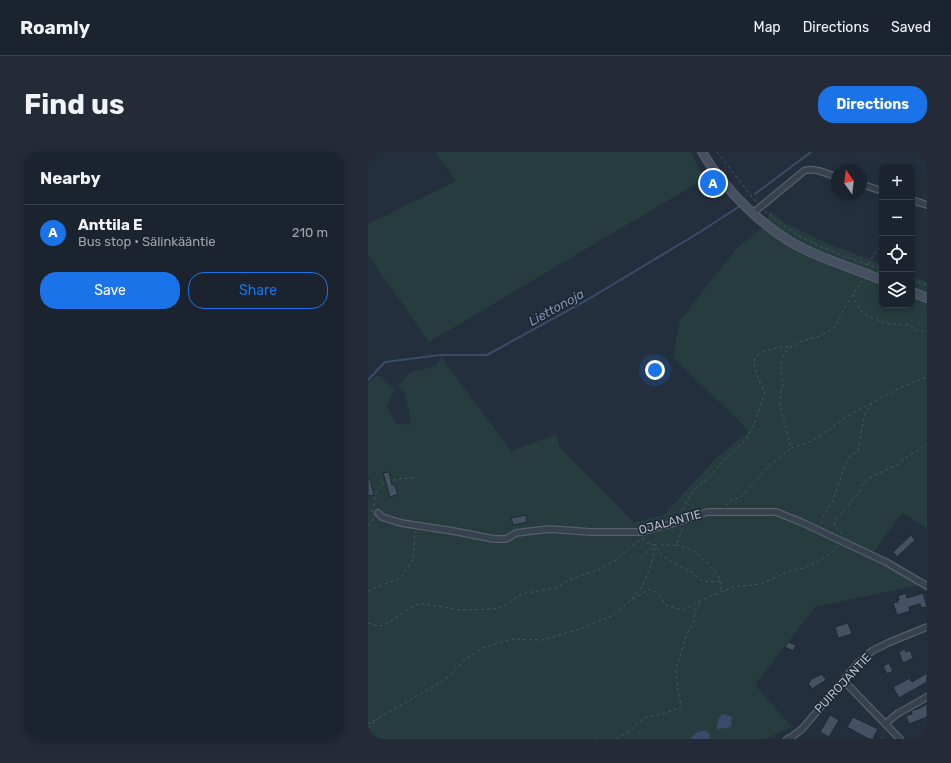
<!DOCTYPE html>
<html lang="en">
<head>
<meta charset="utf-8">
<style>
  body { margin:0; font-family:Rubik,sans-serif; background:#242b36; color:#f1f3f6 }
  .controls { position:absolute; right:12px; top:12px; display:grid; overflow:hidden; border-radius:8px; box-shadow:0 2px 10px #0003 }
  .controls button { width:36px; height:36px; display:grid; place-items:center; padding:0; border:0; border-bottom:1px solid #39404a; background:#1b232e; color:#f1f3f6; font:20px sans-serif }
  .compass { position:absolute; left:463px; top:12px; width:36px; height:36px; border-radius:50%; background:#1b232e; box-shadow:0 2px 10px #0003; rotate:346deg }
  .you { position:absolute; left:287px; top:218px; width:14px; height:14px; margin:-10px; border:3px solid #fff; border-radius:50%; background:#1a73e8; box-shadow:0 0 0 6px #1a73e833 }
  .badge { display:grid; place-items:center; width:26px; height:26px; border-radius:50%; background:#1a73e8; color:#fff; font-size:13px; font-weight:700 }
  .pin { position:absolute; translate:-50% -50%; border:2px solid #fff; box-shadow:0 1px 4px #0006 }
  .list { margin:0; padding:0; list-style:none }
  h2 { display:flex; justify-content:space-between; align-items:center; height:52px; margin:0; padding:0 16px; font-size:17px }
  h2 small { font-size:13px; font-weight:400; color:#a0a4aa }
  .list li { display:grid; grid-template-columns:26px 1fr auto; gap:12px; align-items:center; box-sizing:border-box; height:56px; padding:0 16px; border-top:1px solid #39404a }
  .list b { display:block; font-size:15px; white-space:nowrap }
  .list p { margin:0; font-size:13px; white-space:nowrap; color:#a0a4aa }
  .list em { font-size:13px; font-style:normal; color:#a0a4aa }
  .actions { display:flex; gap:8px; padding:12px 16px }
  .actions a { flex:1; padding:9px 0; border:1px solid #1a73e8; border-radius:16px; text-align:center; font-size:14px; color:#1a73e8 }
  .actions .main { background:#1a73e8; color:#fff }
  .icon { flex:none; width:22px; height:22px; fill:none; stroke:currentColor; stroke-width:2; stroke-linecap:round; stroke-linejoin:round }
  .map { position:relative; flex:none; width:559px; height:587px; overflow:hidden; border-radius:16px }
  header { display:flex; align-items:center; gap:24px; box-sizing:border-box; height:56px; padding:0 20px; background:#1b232e; border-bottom:1px solid #39404a }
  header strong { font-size:19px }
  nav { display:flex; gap:22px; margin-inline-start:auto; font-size:14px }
  .intro { display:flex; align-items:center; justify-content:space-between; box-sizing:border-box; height:96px; padding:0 24px }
  h1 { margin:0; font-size:28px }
  .button { padding:10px 18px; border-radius:16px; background:#1a73e8; color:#fff; font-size:14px; font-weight:700 }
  main { display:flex; gap:24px; padding:0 24px }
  aside { flex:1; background:#1b232e; border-radius:16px; box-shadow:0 2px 10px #0003 }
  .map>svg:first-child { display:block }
</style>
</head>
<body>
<header>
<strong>Roamly</strong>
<nav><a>Map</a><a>Directions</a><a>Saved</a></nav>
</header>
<div class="intro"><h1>Find us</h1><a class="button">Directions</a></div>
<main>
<aside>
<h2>Nearby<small></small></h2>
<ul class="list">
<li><span class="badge">A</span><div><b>Anttila E</b><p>Bus stop · Sälinkääntie</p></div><em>210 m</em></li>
</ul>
<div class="actions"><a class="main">Save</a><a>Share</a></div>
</aside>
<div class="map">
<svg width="559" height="587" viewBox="0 0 559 587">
  <rect width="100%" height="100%" fill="#242f3e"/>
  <path fill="#263c3f" d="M67 0H323L336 27 61 190 0 103V72L88 29Z
    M402 60 422 74 458 91 514 112V153H544V124L559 130V376L534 361 502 405 551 433 447 455 387 533 424 575 397 587H0V231L10 223 27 237 19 254 28 271 41 273 43 266 36 239 30 234 42 220 68 214 73 205 143 299 189 282 191 294 266 371 296 363 347 307 381 279 305 205 312 168 368 97 393 77Z"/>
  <path fill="#394c67" d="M355 562 364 565 363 574 359 576 349 577C349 571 350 566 355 562Z
    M333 579H339L342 583V587H322L328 581Z"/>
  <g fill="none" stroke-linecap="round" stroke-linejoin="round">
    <path stroke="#394c67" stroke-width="2" d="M387 42 443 0
      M0 228 17 210 72 203H119L219 148 332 80 372 54"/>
  </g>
  <path fill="#455162" stroke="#1f2835" d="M21 320 24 333 26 332 30 342 22 345 15 321Z
    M2 327 6 343 0 344V328Z
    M158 363 159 370 145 373 143 366Z
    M543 383 547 388 529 405 525 400Z
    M538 441 539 446 555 441 559 455 554 456 552 452 541 455 542 459 529 463 525 451 530 450 529 448H531L530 444Z
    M480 471 484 482 470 486 467 475Z
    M420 490 428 493 425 499 417 495Z
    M537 497 538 500 542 498 545 506 535 511 531 500Z
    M521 511 525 519 519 522 515 514Z
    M559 521V530L531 546 525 535 542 526 544 530Z
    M454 522 458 528 444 537 440 531 443 529 442 528Z
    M559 552V565L541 572 538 564 544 562 543 559 548 557V558Z
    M462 563 471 568 461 585 452 580Z
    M485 565 510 577 505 587H501L479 575Z"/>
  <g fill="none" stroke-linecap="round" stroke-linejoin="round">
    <g stroke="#565f6c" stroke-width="8">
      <path id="street" d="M493 32 514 39
        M544 48 559 53
        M385 61 436 19C446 15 459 22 469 25
        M10 361 14 365 33 371 85 379 126 387H138L148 381 181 377 223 380H273L310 370 339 360H408L433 370 518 410 559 434
        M475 528 532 587
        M517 572 529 562 559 545
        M419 587 425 584 434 577 489 512 504 499 522 490 559 475"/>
    </g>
    <g stroke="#565f6c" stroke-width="10">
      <path id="secondary" d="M334 0C357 39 399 80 440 99 464 110 490 118 514 128
        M544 140 559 146"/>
    </g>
    <path stroke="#44595c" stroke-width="1" stroke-dasharray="3 3" stroke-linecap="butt" d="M349 0 388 50
      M397 59C406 66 415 74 425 80 450 95 486 109 514 117
      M500 112 514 91
      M544 128 559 133
      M486 142 487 148 493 159 500 164 519 172 541 173 550 179H559
      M423 296 444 289 483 262 533 235 559 225
      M358 354 362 349 373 345 401 314 419 300 422 296V291L412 254 413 238 415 233 413 216 414 207 419 198 431 190 452 184 466 176 481 148 494 129
      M4 360C6 352 7 345 9 338 13 326 39 326 50 326
      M312 363 321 345 327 337 343 323 355 309 377 289 386 272 397 240C394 235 391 229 389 223 388 219 386 214 386 210 387 197 415 195 424 194
      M453 372 455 365 464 350 480 306 490 299 497 261 504 252
      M0 374 6 366
      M474 382 466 373 467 368 490 342 494 333 501 326 531 312 535 307 559 293
      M275 386 279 391 287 393 294 403 307 412 324 420 332 428 342 430 353 429
      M308 393 325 398 335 408 340 411 353 429V439
      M273 405 287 393H308L315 375
      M0 439 32 426 45 408 47 379
      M264 447 275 433 283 413 287 394
      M0 471 10 474 17 473 42 456 51 452H57L92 458 124 457 131 456 138 453 153 442 187 436 201 428 232 417 248 408 263 395 275 386
      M0 572 73 530 82 523 95 509 115 496 144 487 174 488 212 477 246 463 262 449 280 438H285L290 442 298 453 306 456 316 458 327 451 365 435 393 432 424 418 436 416 446 412 466 399 469 394
      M0 576 10 567
      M227 587H230
      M248 587 262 579 276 566 294 562 312 556 313 552 310 539 308 517 318 484 326 469 327 459 332 450
      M513 587 516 581"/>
    <use href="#street" stroke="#38414e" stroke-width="5.5"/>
    <use href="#secondary" stroke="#465061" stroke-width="8"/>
  </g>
  <g text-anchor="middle" stroke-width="3" stroke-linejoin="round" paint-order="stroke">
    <g font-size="12" fill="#b4bcc9" stroke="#1d2633">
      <text transform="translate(302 370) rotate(-15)" y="4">OJALANTIE</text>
      <text transform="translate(475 531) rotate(-47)" y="4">PUIROJANTIE</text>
    </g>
    <g font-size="13" font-style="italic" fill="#7c92b1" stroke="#1d2633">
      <text transform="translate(188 155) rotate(-29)" y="5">Liettonoja</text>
    </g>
  </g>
</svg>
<div class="controls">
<button>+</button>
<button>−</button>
<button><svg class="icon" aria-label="locate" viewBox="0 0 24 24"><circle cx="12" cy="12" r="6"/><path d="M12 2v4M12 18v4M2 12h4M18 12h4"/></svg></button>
<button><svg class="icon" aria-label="layers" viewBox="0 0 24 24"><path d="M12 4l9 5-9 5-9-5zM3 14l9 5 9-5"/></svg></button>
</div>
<svg class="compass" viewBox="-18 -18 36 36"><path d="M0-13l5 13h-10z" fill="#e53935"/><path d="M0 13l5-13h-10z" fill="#a0a4aa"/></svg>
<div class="you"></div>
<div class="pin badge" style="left:345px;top:31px">A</div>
</div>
</main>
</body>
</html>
